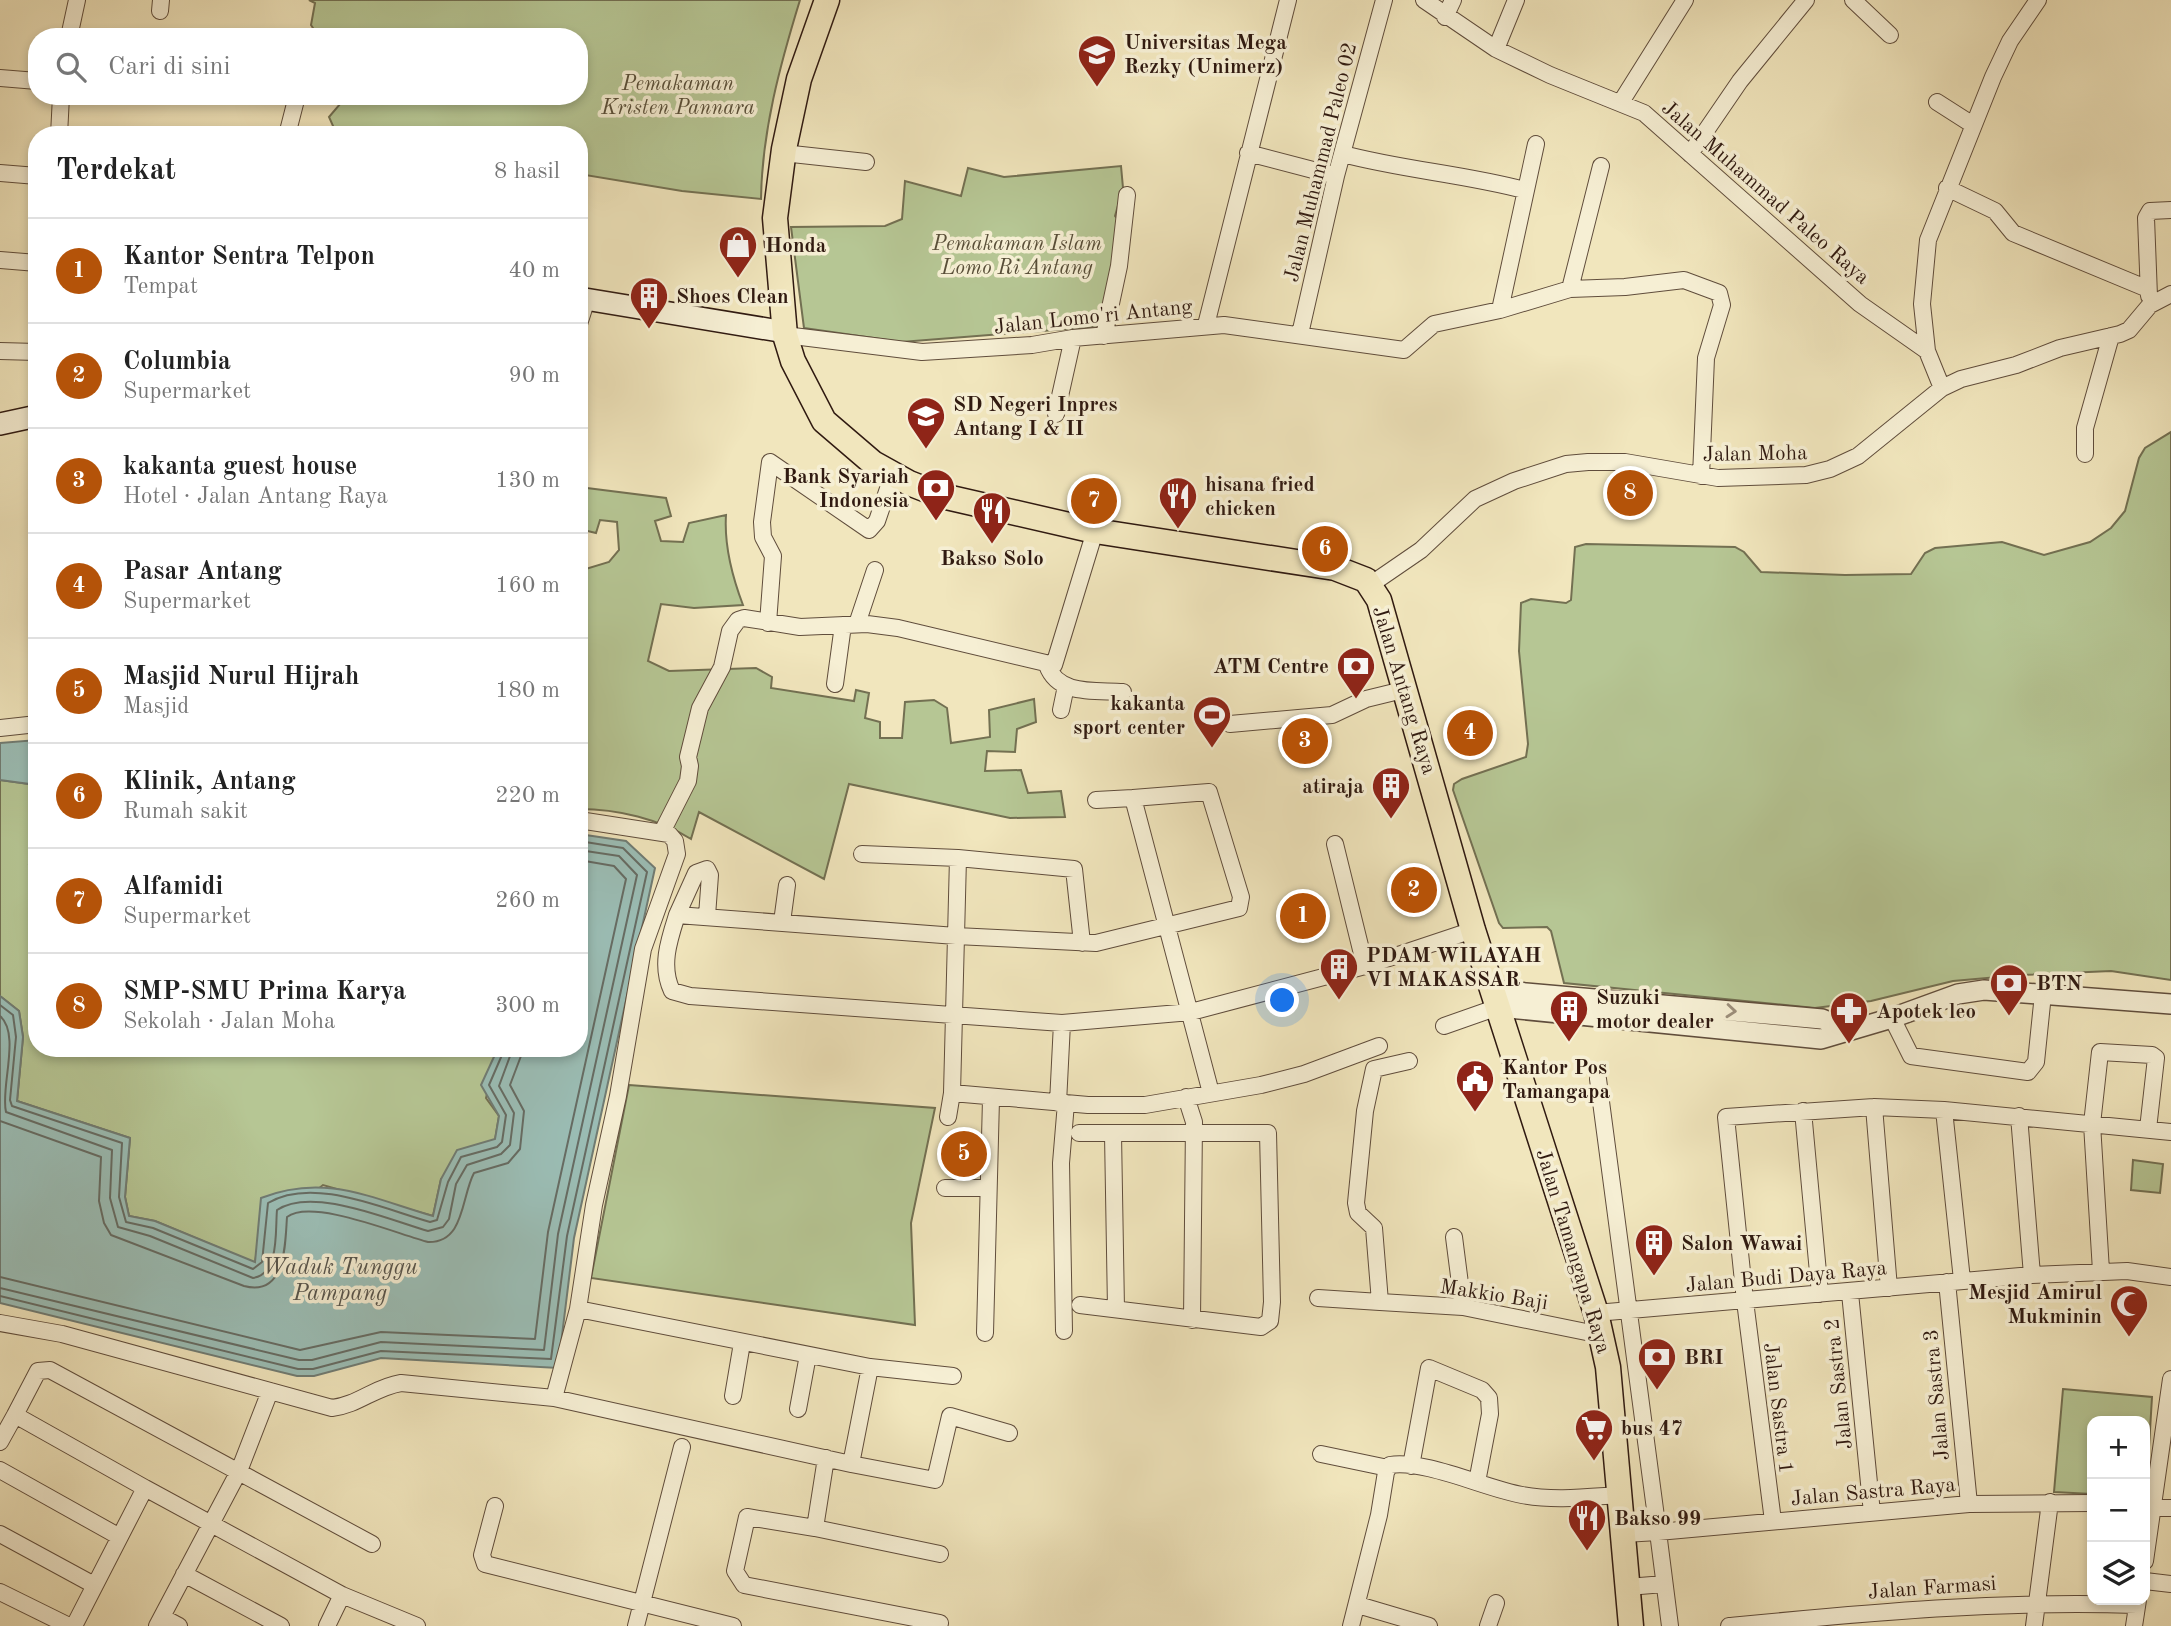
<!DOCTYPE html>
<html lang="id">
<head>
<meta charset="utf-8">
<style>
  body { margin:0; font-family:"Old Standard TT",serif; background:#f6f6f6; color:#222 }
  .controls { position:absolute; right:21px; bottom:21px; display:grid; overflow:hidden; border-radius:14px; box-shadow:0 4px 10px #0003 }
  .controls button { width:63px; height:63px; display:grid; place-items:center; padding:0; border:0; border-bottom:2px solid #e0e0e0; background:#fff; color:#222; font:35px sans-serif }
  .you { position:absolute; left:1283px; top:1001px; width:24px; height:24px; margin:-18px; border:5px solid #fff; border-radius:50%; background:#1a73e8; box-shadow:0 0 0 10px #1a73e833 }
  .badge { display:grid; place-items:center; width:46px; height:46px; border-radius:50%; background:#b45309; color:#fff; font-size:23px; font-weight:700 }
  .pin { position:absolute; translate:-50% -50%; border:4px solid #fff; box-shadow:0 2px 7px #0006 }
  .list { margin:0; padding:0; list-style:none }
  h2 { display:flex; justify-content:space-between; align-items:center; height:91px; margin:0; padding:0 28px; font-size:30px }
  h2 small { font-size:23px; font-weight:400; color:#767676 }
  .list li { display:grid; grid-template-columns:46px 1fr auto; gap:21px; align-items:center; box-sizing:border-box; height:105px; padding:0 28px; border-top:2px solid #e0e0e0 }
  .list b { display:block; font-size:26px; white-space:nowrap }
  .list p { margin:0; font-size:23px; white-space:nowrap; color:#767676 }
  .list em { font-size:23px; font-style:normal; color:#767676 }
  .icon { flex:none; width:38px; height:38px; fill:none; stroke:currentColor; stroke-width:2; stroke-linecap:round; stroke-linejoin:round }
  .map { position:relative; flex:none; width:2171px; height:1626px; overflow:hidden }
  .search { position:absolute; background:#fff; box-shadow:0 4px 10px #0003; left:28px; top:28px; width:560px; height:77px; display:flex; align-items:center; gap:18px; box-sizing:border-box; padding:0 24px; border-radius:28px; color:#767676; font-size:26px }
  .panel { position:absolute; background:#fff; box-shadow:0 4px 10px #0003; left:28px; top:126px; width:560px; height:931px; border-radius:28px }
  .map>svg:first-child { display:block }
</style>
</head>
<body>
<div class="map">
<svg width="2171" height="1626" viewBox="0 0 2171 1626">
  <rect width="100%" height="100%" fill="#f1e6bd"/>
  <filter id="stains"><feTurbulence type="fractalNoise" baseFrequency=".00286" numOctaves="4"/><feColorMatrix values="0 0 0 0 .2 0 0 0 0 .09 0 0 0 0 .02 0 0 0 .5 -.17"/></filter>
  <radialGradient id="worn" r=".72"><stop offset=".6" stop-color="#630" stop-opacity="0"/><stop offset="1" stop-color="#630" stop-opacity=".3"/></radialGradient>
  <path fill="#b6c694" stroke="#737052" stroke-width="2" d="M309 0H800C780 65 762 131 761 199L682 191 579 174V135H337L329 117 341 103V96H579V37H319L311 25 315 3Z
    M1121 166 1123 188 1115 216 1125 227 1105 326 901 342 804 328 791 227 885 226 902 219 905 181 961 196 968 168 1004 177Z
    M2171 432V980L2111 971 2021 975 1953 981 1871 1001 1815 1008 1564 983 1551 931 1547 927 1503 928 1499 923 1453 790 1454 784 1462 779 1526 757 1528 744 1519 651 1521 603 1531 599 1566 603 1571 600 1575 547 1586 544 1735 547 1744 552 1761 572 1845 575 1911 574 1925 553 1935 548 2002 542 2044 555 2090 542 2111 528 2125 511 2139 458 2145 448Z
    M579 487 666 498 671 516 655 521 661 541 683 542 689 523 726 515C724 546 732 576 743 605L694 608 661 604 648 661 669 671 756 668 772 677 771 688 854 701 856 690 869 693 865 718 880 722V738H902L905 702 934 700 947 708 951 743 990 737 989 710 1034 699 1036 722 1017 729 1015 752 987 751 985 771 1021 770 1028 793 1061 791 1065 817 1010 818 849 784 824 879 699 812 691 839C659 819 618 809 579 809V571L609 562 619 550 617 522 600 520 596 533 579 529Z
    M0 780 37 785V829L29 864 37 867V1048H498L486 1098 499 1116 495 1140 441 1179 433 1216 323 1185 259 1236 255 1263 155 1221 129 1216 125 1197 130 1138 17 1101 23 1037 19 1011 0 996Z
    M629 1085 935 1108 911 1223 915 1325 591 1278Z
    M2133 1160 2163 1164 2160 1193 2131 1190Z
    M2063 1389 2152 1397 2146 1497 2145 1421H2092V1494L2054 1492Z"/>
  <path fill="#9bbeb6" stroke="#707c74" stroke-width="2" d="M37 740V785L0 780V743Z
    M579 834 626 841 655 868 574 1238 558 1368 381 1358 314 1376H297L0 1303V996L19 1011 23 1037 17 1101 130 1138 125 1197 129 1216 155 1221 255 1262 261 1198C325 1173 371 1198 433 1216L441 1179 457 1150 495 1139 499 1116 481 1085 498 1048H579Z"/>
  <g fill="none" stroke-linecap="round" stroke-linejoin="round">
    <path stroke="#666c64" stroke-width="2" d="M0 1005 13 1015 16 1037 10 1100 12 1106 122 1143 119 1197 126 1222 153 1228 253 1269 262 1262 268 1203C313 1176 383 1209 430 1222L437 1220 448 1182 461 1157 497 1147 502 1142 506 1115 489 1085 505 1048
      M0 1016C21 1034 0 1088 6 1112L112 1150 110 1198 118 1227 150 1236 253 1278C280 1274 275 1230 277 1210 312 1186 389 1220 428 1231L443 1227 449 1219 456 1184 467 1165 501 1154 510 1145 514 1113 499 1086 513 1048
      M0 1121 101 1157 99 1201 104 1223 111 1235 244 1286C286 1297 285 1245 287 1217 312 1198 397 1234 428 1242 465 1243 461 1197 474 1173L508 1163 520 1149 524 1111 510 1085 524 1048
      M0 1277 300 1350 381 1332 535 1339 548 1232 626 879 614 866 579 860
      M0 1288 299 1360H312L381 1342 544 1350 558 1234 637 875 619 856 579 850
      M0 1296 298 1369H313L381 1351 551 1359 567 1236 647 872 623 848 579 841"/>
    <g stroke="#604d3c" stroke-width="18">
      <path id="minor" d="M1424 0 1496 49 1550 75 1644 113 1860 304 1927 351 1942 388
        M1853 0 1890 35
        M160 11 161 0
        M1445 17 1453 0
        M69 37 77 0
        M1496 49 1516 0
        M0 78 37 81
        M1621 102 1685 0
        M1937 102 1973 125
        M59 135 61 96
        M287 135 297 96
        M783 153 866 162
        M1248 153 1336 176
        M1343 154C1403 170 1464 174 1524 190
        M1690 154 1740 81 1806 0
        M0 173 37 176
        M1947 188 1995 211 2013 233 2148 289
        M0 260 37 263
        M1570 289 1625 287 1684 280 1719 293 1722 305 1706 358 1701 476
        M2149 296 2146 218 2150 211 2171 210
        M1500 310 1536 144
        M579 324 587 299
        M1206 325 1288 0
        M1300 334 1336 176 1384 0
        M785 335 922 352 1032 345 1073 338 1224 325 1404 350 1434 324 1500 310 1570 289 1601 166
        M1104 336 1119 266 1127 195
        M0 351 37 352
        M1927 351 1922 304 1928 240 1993 77 2010 41 2038 0
        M1056 414 1073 338
        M2085 454V428L2111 336
        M1370 585 1421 550 1475 499 1514 481 1566 464 1588 462H1625L1718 478 1806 475 1830 469 1858 456 1942 388 1961 379 2016 365 2060 348 2120 334 2129 330 2150 305 2171 294
        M768 623 773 556 763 537 762 522 770 462 869 530 877 521 893 474
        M857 624 875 570
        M1047 665C1058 696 1095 690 1123 692
        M835 684 843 625
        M1061 710 1066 686
        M1230 724 1332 715 1366 699 1407 689
        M0 728 37 724
        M1133 798 1209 792 1241 897 1239 908 1096 943 956 936 677 915C669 940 660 966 672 991L690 996 1062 1023 1191 1012 1365 966 1473 930
        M1096 800 1133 798 1211 1093
        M662 832 688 781 690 766 688 757 700 708 722 667 730 631 738 620 744 618 800 627 867 624 898 628 1054 665 1095 531
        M1335 844 1365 966
        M862 854 958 858 952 1093 1088 1105H1145L1261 1085 1304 1074 1379 1046
        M958 858 1074 869 1082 943
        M677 915 696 873 707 869 710 875 707 916
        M782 922 787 885
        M1892 1018 1911 1056 2028 1072 2036 1062 2043 994
        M1444 1026 1498 1007
        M1598 1079 1658 1532 1624 1534
        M1186 1097 1194 1122 1192 1320
        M1058 1103 1062 1023
        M1874 1107 1889 1288
        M1944 1110 1962 1280
        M1803 1111 1820 1294
        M2019 1116 2032 1275
        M948 1117 952 1093
        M1079 1133H1268L1272 1302 1270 1321 1261 1327 1080 1305
        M1113 1134 1116 1309
        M945 1188H987
        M1454 1237 1463 1307
        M2101 1271 2092 1124 2100 1052 2152 1055 2156 1058 2148 1129
        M1947 1282 1969 1504
        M1850 1293 1872 1513
        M1318 1298 1380 1302 1374 1228 1358 1213 1356 1203 1365 1111 1374 1069 1409 1061
        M1380 1302 1463 1307 1601 1335
        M578 1309 870 1367 953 1376
        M1596 1313 2032 1275 2127 1271 2171 1277
        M0 1323 62 1334 332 1408C358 1405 375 1387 401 1383L554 1398 851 1464 870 1367
        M1064 1331 1061 1163 1066 1103
        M985 1333 991 1099
        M733 1396 742 1343
        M554 1398 578 1309 594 1205 618 1096 643 949 677 854 675 841 669 834 579 820
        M798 1409 808 1355
        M15 1415 38 1371 50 1370 372 1544
        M0 1442 15 1415 145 1488
        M1321 1454 1388 1468
        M826 1458 815 1528 940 1554
        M851 1464 935 1480 950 1416 1009 1433
        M1411 1466 1429 1368 1482 1390 1489 1398 1490 1414 1477 1482
        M0 1470 118 1536
        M495 1506 482 1555 485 1564 733 1626
        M2145 1506 2171 1508
        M1773 1521 1745 1301 1726 1117 1874 1107 1944 1110 2171 1132
        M815 1528 747 1517 735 1571 744 1585 940 1623
        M0 1534 94 1585
        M2145 1561 2171 1379
        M184 1574 281 1626
        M2145 1581 2171 1584
        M1628 1587 1664 1584
        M0 1592 69 1626
        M1358 1605 1429 1626
        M162 1617 179 1626
        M74 1626 145 1488 342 1595 417 1626
        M157 1626 239 1471 270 1391
        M327 1626 342 1595
        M636 1626 682 1447
        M1351 1626 1379 1515 1386 1472 1390 1465C1424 1459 1487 1489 1522 1495 1554 1501 1588 1497 1621 1495
        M1488 1626 1496 1603
        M1670 1626 1658 1532 1969 1504 2092 1503
        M1729 1626C1866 1613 2000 1600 2137 1605
        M2034 1626 2050 1502
        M2134 1626 2138 1600"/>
    </g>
    <g stroke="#604d3c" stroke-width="22">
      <path id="tertiary" d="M1493 990 1800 1017 1822 1019 1847 1029
        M1498 1007 1821 1039 1892 1018 1958 994 1984 990 2171 1004"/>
    </g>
    <g stroke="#301a11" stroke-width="24">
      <path id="secondary" d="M579 298 785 332
        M0 424 37 416"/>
    </g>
    <g stroke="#301a11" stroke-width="27">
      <path id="primary" d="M827 0 799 79 784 149 775 218 785 335 793 361 824 421 873 463 909 483 942 496 1095 531 1335 568 1366 580 1379 600 1473 930 1596 1313 1608 1367 1631 1626"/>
    </g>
    <use href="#minor" stroke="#f6efd4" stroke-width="16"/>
    <use href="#tertiary" stroke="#f6efd4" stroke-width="19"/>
    <use href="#secondary" stroke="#f6efd4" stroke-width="21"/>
    <use href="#primary" stroke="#f1e6bd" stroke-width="24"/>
  </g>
  <defs><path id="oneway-chevron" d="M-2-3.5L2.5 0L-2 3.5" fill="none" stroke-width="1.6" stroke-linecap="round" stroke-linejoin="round" transform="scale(1.75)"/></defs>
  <use stroke="#9d8f7c" href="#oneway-chevron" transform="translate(1731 1011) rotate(5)"/>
  <defs>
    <g id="university-pin" transform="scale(2.0125)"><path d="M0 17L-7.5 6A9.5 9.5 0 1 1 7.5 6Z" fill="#8f2418" stroke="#f6efd4"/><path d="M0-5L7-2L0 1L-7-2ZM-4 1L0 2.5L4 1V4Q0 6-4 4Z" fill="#fff"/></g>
    <g id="shop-pin" transform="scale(2.0125)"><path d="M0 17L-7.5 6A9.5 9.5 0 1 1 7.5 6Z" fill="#8f2418" stroke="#f6efd4"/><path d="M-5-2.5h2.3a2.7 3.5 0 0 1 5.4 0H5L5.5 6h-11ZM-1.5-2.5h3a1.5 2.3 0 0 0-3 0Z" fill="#fff"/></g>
    <g id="building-pin" transform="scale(2.0125)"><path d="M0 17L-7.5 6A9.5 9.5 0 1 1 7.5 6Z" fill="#8f2418" stroke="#f6efd4"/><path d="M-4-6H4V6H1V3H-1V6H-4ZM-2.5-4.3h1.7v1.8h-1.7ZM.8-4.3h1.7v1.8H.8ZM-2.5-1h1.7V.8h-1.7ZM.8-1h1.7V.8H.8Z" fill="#fff"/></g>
    <g id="school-pin" transform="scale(2.0125)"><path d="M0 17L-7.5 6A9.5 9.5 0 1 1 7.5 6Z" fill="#8f2418" stroke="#f6efd4"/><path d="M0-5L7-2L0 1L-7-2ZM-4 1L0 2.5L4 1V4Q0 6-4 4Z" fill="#fff"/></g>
    <g id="bank-pin" transform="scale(2.0125)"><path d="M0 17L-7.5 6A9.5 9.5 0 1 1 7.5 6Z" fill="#8f2418" stroke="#f6efd4"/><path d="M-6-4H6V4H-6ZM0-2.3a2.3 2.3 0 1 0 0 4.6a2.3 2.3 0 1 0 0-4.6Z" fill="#fff"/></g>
    <g id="restaurant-pin" transform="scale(2.0125)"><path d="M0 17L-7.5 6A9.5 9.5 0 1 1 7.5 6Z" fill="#8f2418" stroke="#f6efd4"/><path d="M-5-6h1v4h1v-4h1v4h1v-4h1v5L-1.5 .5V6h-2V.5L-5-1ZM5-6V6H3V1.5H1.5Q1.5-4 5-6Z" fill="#fff"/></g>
    <g id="stadium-pin" transform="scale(2.0125)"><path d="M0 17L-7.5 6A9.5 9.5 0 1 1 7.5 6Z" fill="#8f2418" stroke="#f6efd4"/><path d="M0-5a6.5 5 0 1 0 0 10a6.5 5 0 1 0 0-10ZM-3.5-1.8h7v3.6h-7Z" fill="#fff"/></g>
    <g id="pharmacy-pin" transform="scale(2.0125)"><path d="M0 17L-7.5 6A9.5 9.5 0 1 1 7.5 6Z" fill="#8f2418" stroke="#f6efd4"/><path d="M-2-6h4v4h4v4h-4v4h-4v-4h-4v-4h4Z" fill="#fff"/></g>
    <g id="civic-pin" transform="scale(2.0125)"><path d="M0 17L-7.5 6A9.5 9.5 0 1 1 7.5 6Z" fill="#8f2418" stroke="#f6efd4"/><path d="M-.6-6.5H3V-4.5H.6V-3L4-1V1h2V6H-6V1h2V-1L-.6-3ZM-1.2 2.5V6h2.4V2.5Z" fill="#fff"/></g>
    <g id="mosque-pin" transform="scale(2.0125)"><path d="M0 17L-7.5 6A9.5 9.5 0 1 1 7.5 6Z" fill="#8f2418" stroke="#f6efd4"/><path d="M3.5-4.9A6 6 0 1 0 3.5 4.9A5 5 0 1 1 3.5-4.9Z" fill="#fff"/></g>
    <g id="supermarket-pin" transform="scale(2.0125)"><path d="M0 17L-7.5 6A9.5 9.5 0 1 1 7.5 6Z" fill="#8f2418" stroke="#f6efd4"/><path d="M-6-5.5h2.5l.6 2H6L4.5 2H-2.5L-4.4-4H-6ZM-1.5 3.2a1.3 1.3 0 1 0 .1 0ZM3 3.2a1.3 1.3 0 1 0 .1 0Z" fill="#fff"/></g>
  </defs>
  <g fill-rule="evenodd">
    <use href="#university-pin" x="1097" y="54"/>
    <use href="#shop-pin" x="738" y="245"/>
    <use href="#building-pin" x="649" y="296"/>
    <use href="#school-pin" x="926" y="416"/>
    <use href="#bank-pin" x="936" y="488"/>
    <use href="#restaurant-pin" x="1178" y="496"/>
    <use href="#restaurant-pin" x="992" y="511"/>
    <use href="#bank-pin" x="1356" y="666"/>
    <use href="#stadium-pin" x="1212" y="715"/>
    <use href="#building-pin" x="1391" y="786"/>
    <use href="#building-pin" x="1339" y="967"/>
    <use href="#bank-pin" x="2009" y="983"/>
    <use href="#building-pin" x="1569" y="1009"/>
    <use href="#pharmacy-pin" x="1849" y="1011"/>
    <use href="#civic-pin" x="1475" y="1079"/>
    <use href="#building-pin" x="1654" y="1243"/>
    <use href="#mosque-pin" x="2129" y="1304"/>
    <use href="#bank-pin" x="1657" y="1357"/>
    <use href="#supermarket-pin" x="1594" y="1428"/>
    <use href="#restaurant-pin" x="1587" y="1518"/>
  </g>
  <g text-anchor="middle" stroke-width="7" stroke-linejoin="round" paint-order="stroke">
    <g font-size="21" font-weight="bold" fill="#301a11" stroke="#f6efd4" text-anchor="start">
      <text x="1124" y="49">Universitas Mega<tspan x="1124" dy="24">Rezky (Unimerz)</tspan></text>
      <text x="765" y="252">Honda</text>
      <text x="676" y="303">Shoes Clean</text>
      <text x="953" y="411">SD Negeri Inpres<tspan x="953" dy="24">Antang I &amp; II</tspan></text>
      <text x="909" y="483" text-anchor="end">Bank Syariah<tspan x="909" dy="24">Indonesia</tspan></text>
      <text x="1205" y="491">hisana fried<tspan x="1205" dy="24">chicken</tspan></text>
      <text x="992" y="565" text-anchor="middle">Bakso Solo</text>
      <text x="1329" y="673" text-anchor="end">ATM Centre</text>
      <text x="1185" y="710" text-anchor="end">kakanta<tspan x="1185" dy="24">sport center</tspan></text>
      <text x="1364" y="793" text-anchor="end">atiraja</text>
      <text x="1366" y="962">PDAM WILAYAH<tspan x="1366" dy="24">VI MAKASSAR</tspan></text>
      <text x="2036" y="990">BTN</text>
      <text x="1596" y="1004">Suzuki<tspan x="1596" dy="24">motor dealer</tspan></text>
      <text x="1876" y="1018">Apotek leo</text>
      <text x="1502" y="1074">Kantor Pos<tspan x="1502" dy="24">Tamangapa</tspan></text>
      <text x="1681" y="1250">Salon Wawai</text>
      <text x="2102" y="1299" text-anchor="end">Mesjid Amirul<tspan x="2102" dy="24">Mukminin</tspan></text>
      <text x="1684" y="1364">BRI</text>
      <text x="1621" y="1435">bus 47</text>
      <text x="1614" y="1525">Bakso 99</text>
    </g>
    <g font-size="21" font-style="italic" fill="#584e38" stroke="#f6efd4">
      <text x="678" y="90">Pemakaman<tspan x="678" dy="24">Kristen Pannara</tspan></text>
      <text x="1017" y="250">Pemakaman Islam<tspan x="1017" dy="24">Lomo Ri Antang</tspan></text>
    </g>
    <g font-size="21" fill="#301a11" stroke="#f6efd4">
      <text transform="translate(1320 162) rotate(-76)" y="7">Jalan Muhammad Paleo 02</text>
      <text transform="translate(1766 192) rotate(41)" y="7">Jalan Muhammad Paleo Raya</text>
      <text transform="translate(1093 316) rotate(-6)" y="7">Jalan Lomo'ri Antang</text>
      <text transform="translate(1755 453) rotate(-1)" y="7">Jalan Moha</text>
      <text transform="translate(1405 690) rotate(73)" y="7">Jalan Antang Raya</text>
      <text transform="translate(1574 1251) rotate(73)" y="7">Jalan Tamangapa Raya</text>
      <text transform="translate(1786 1276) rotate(-5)" y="7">Jalan Budi Daya Raya</text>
      <text transform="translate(1494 1294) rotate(9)" y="7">Makkio Baji</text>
      <text transform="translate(1838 1384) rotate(-96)" y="7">Jalan Sastra 2</text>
      <text transform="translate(1936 1395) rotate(-95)" y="7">Jalan Sastra 3</text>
      <text transform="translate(1779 1408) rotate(83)" y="7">Jalan Sastra 1</text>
      <text transform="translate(1873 1491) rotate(-5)" y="7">Jalan Sastra Raya</text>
      <text transform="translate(1932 1587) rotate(-4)" y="7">Jalan Farmasi</text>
    </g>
    <g font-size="23" font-style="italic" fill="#55534b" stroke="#f6efd4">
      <text x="340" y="1274">Waduk Tunggu<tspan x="340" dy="26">Pampang</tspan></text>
    </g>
  </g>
  <rect width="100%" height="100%" filter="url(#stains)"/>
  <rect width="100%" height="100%" fill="url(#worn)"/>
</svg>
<div class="controls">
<button>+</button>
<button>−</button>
<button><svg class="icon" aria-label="layers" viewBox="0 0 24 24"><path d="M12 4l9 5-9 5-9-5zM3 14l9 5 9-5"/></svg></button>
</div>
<div class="you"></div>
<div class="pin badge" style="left:1303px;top:916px">1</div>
<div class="pin badge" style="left:1414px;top:890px">2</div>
<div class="pin badge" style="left:1305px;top:741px">3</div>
<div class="pin badge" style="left:1470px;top:733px">4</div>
<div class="pin badge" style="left:964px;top:1154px">5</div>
<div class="pin badge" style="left:1325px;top:549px">6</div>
<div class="pin badge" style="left:1094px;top:501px">7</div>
<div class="pin badge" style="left:1630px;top:493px">8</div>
<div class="search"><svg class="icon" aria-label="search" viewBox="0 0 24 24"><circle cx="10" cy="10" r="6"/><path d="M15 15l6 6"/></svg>Cari di sini</div>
<section class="panel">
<h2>Terdekat<small>8 hasil</small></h2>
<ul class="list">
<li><span class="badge">1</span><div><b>Kantor Sentra Telpon</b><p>Tempat</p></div><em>40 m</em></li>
<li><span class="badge">2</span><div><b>Columbia</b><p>Supermarket</p></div><em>90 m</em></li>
<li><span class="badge">3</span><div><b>kakanta guest house</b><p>Hotel · Jalan Antang Raya</p></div><em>130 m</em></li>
<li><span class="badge">4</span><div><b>Pasar Antang</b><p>Supermarket</p></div><em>160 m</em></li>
<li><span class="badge">5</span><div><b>Masjid Nurul Hijrah</b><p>Masjid</p></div><em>180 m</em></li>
<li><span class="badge">6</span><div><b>Klinik, Antang</b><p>Rumah sakit</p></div><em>220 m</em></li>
<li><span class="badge">7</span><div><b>Alfamidi</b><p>Supermarket</p></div><em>260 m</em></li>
<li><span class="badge">8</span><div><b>SMP-SMU Prima Karya</b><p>Sekolah · Jalan Moha</p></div><em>300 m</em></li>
</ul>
</section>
</div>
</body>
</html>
